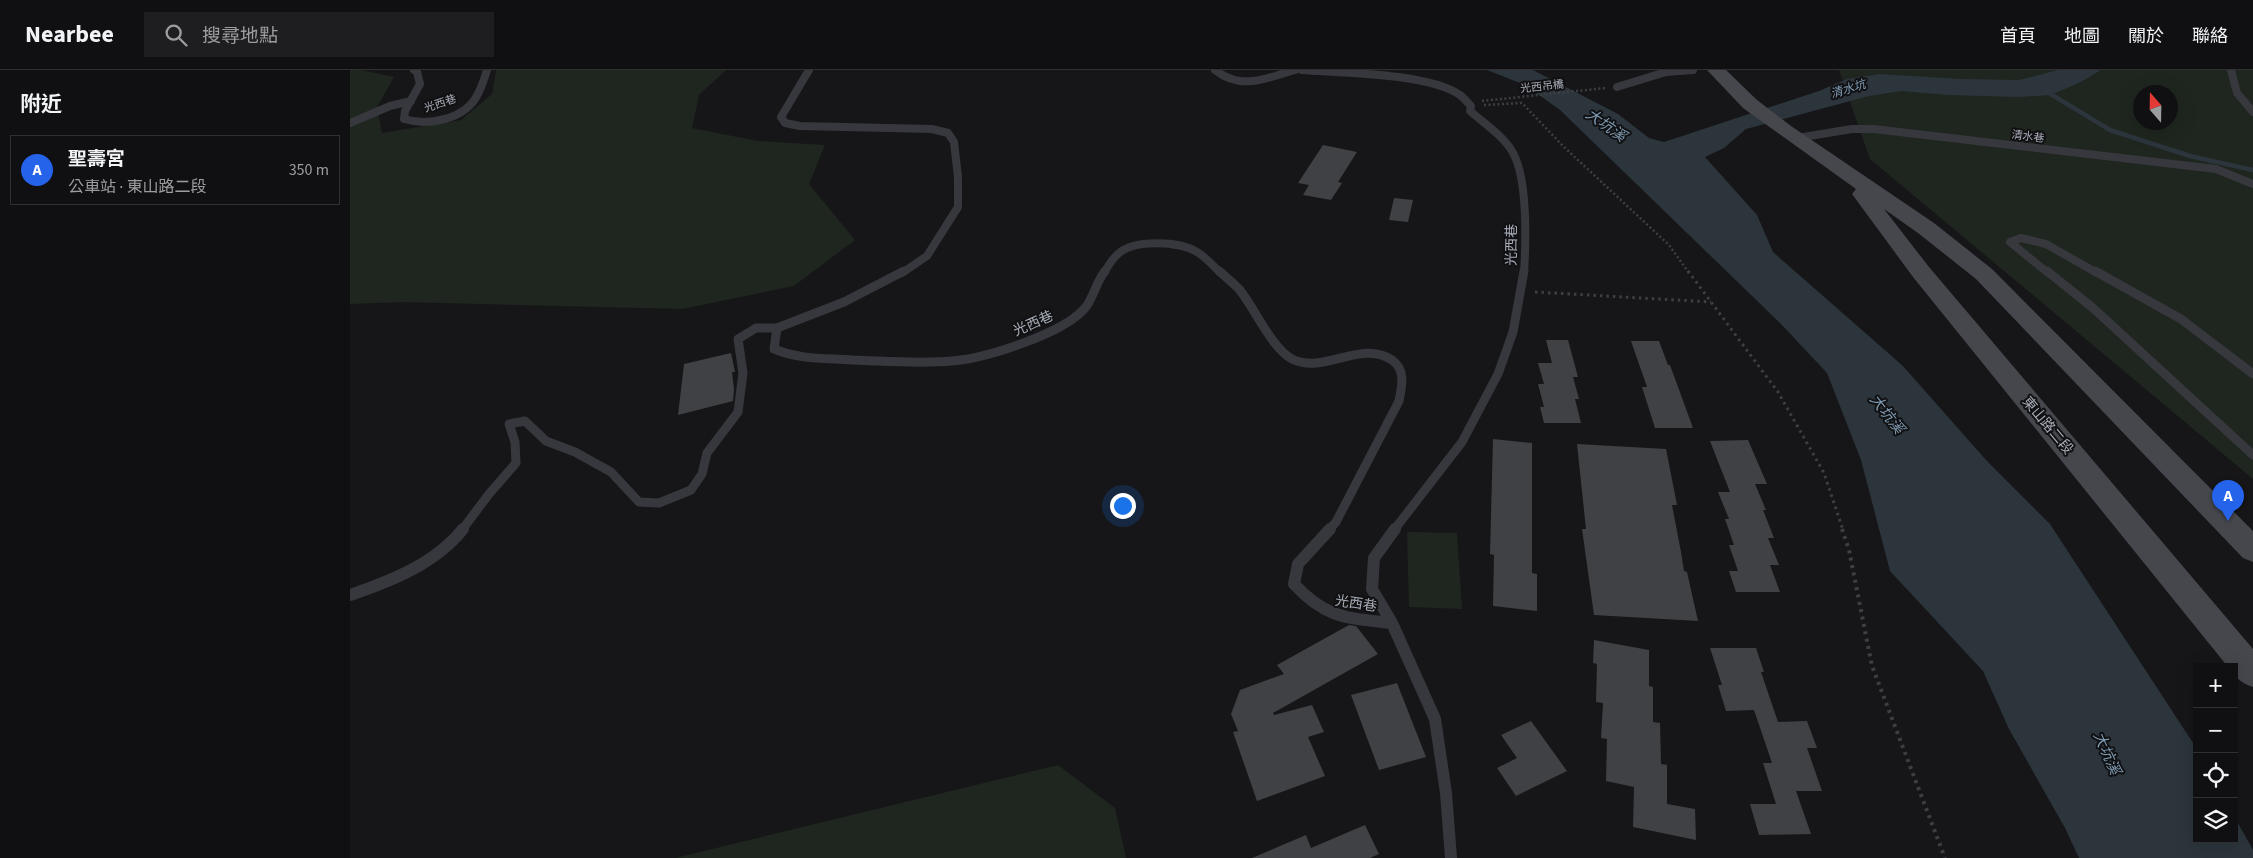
<!DOCTYPE html>
<html lang="zh-TW">
<head>
<meta charset="utf-8">
<style>
  body { margin:0; font-family:"Source Sans 3","Noto Sans TC",sans-serif; background:#1e1e20; color:#f1f3f6 }
  .controls { position:absolute; right:15px; bottom:15px; display:grid; overflow:hidden; border-radius:0px; box-shadow:0 5px 20px #0002 }
  .controls button { width:45px; height:45px; display:grid; place-items:center; padding:0; border:0; border-bottom:1px solid #303032; background:#101012; color:#f1f3f6; font:25px sans-serif }
  .compass { position:absolute; left:1783px; top:15px; width:45px; height:45px; border-radius:50%; background:#101012; box-shadow:0 5px 20px #0002; rotate:340deg }
  .you { position:absolute; left:772px; top:435px; width:18px; height:18px; margin:-12px; border:4px solid #fff; border-radius:50%; background:#1a73e8; box-shadow:0 0 0 8px #1a73e833 }
  .badge { display:grid; place-items:center; width:32px; height:32px; border-radius:50%; background:#2563eb; color:#fff; font-size:16px; font-weight:700 }
  .pin { position:absolute; translate:-50% -41px; filter:drop-shadow(0 1px 2px #0008) }
  .pin::after { content:''; position:absolute; top:26px; width:18px; height:15px; background:inherit; clip-path:polygon(0 0,100% 0,50% 100%) }
  .list { margin:0; padding:0; list-style:none }
  h2 { display:flex; justify-content:space-between; align-items:center; height:65px; margin:0; padding:0 20px; font-size:21px }
  h2 small { font-size:16px; font-weight:400; color:#9c9d9f }
  .list li { display:grid; grid-template-columns:32px 1fr auto; gap:15px; align-items:center; box-sizing:border-box; height:70px; margin:0 10px 10px; padding:0 10px; border:1px solid #303032; border-radius:0px }
  .list b { display:block; font-size:19px; white-space:nowrap }
  .list p { margin:0; font-size:16px; white-space:nowrap; color:#9c9d9f }
  .list em { font-size:16px; font-style:normal; color:#9c9d9f }
  .icon { flex:none; width:28px; height:28px; fill:none; stroke:currentColor; stroke-width:2; stroke-linecap:round; stroke-linejoin:round }
  .map { position:relative; flex:none; width:1903px; height:788px; overflow:hidden }
  header { display:flex; align-items:center; gap:30px; box-sizing:border-box; height:70px; padding:0 25px; background:#101012; border-bottom:1px solid #303032 }
  header strong { font-size:24px }
  nav { display:flex; gap:28px; margin-inline-start:auto; font-size:18px }
  .search { width:350px; height:45px; background:#1e1e20; display:flex; align-items:center; gap:12px; box-sizing:border-box; padding:0 18px; border-radius:0px; color:#9c9d9f; font-size:19px }
  main { display:flex }
  aside { flex:1; background:#101012 }
  .map>svg:first-child { display:block }
</style>
</head>
<body>
<header>
<strong>Nearbee</strong>
<div class="search"><svg class="icon" aria-label="search" viewBox="0 0 24 24"><circle cx="10" cy="10" r="6"/><path d="M15 15l6 6"/></svg>搜尋地點</div>
<nav><a>首頁</a><a>地圖</a><a>關於</a><a>聯絡</a></nav>
</header>
<main>
<aside>
<h2>附近<small></small></h2>
<ul class="list">
<li><span class="badge">A</span><div><b>聖壽宮</b><p>公車站 · 東山路二段</p></div><em>350 m</em></li>
</ul>
</aside>
<div class="map">
<svg width="1903" height="788" viewBox="0 0 1903 788">
  <rect width="100%" height="100%" fill="#161618"/>
  <path fill="#1e261f" fill-rule="evenodd" d="M0 0H11L44 7 27 37 32 63 111 50 142 24 146 0H376L349 25 342 58 408 71 475 75 459 114 505 170 444 216 332 239 52 232 0 234Z
    M1489 0H1903V409L1520 89ZM1790 22H1820V52H1790Z
    M1057 462 1107 463 1112 539 1059 537Z
    M708 695 765 738 776 788H325Z"/>
  <path fill="#2c353c" d="M1137 0H1183L1268 44 1299 68 1314 72 1469 21 1497 9 1530 4 1611 9 1669 10 1708 0H1751L1729 13 1700 25 1669 27 1599 25 1551 21 1519 26 1396 59 1374 78 1355 87 1407 145 1423 182 1553 296 1636 390 1700 454 1847 679V769H1884V746L1903 780V788H1729L1715 758 1659 659 1633 601 1540 501 1511 390 1477 303 1431 254 1210 40 1175 15Z"/>
  <g fill="none" stroke-linecap="round" stroke-linejoin="round">
    <path stroke="#2c353c" stroke-width="4.5" d="M1694 20 1760 60 1840 86 1903 100"/>
  </g>
  <path fill="#404145" d="M973 75 1007 82 988 112 992 113 981 130 953 125 959 115 948 113Z
    M1044 128 1063 130 1058 152 1039 150Z
    M1196 270H1218L1228 307H1223L1229 329H1225L1231 353H1194L1190 337H1194L1188 314H1194L1188 293H1202Z
    M1281 271H1309L1318 295H1320L1343 358H1305L1292 317H1297Z
    M381 283 385 302H382L384 319 383 331 328 345 334 294Z
    M1143 369 1182 373V503L1187 504V541L1143 536 1144 485 1140 484Z
    M1398 370 1417 414H1405L1416 440H1413L1424 468H1418L1429 495H1420L1430 522H1386L1379 501H1388L1379 475H1384L1375 449H1379L1368 422H1380L1360 371Z
    M1227 374 1316 379 1327 435H1322L1331 482 1334 501 1337 502 1348 551 1244 545 1232 459H1236Z
    M999 555 1006 556 1028 584 923 643 924 645 962 635 974 662 958 667 975 706 907 731 883 662 888 661 881 644 890 620 934 604 927 595Z
    M1244 570 1299 580V616L1303 617V652L1310 653 1311 694 1317 695V734L1345 739 1346 770 1283 757 1284 717 1256 711 1257 669 1251 668 1253 633 1246 632 1247 594 1243 593Z
    M1360 578H1406L1414 602H1411L1428 652 1457 651 1467 678H1457L1472 721H1446L1461 764 1409 765 1400 734H1426L1413 693H1422L1404 640 1376 641 1368 615H1372Z
    M1047 613 1076 687 1029 700 1001 625Z
    M1181 651 1217 701 1166 726 1147 698 1167 688 1151 665Z
    M1015 755 1029 784 1020 788H902L956 765 961 778Z"/>
  <g fill="none" stroke-linecap="round" stroke-linejoin="round">
    <path stroke="#3d3f44" stroke-width="2.5" stroke-dasharray="2 2.5" stroke-linecap="butt" d="M1132 31 1255 18
      M1134 35 1172 33 1214 77 1319 175 1339 203"/>
    <path stroke="#3d3f44" stroke-width="3" stroke-dasharray="2.5 4" stroke-linecap="butt" d="M1338 201 1428 322 1474 403 1493 460
      M1185 222 1361 232"/>
    <path stroke="#3d3f44" stroke-width="4" stroke-dasharray="3 4.5" stroke-linecap="butt" d="M1492 459 1499 480 1522 596 1595 788"/>
    <path stroke="#37383d" stroke-width="8" d="M64 0 67 2 70 14 55 41 54 49C77 56 111 50 125 29 131 20 134 10 137 0
      M459 0 431 47 435 53 450 56 582 59 598 63 604 72 608 107V137L577 186 552 203
      M865 0C892 21 916 8 945 0
      M952 0C992 3 1078 3 1110 25 1114 28 1118 33 1121 36L1120 41C1134 53 1152 65 1162 81 1178 107 1176 172 1174 203
      M1881 0 1887 23 1903 42
      M1267 17 1316 2 1343 0
      M0 53 40 36 61 31
      M1447 68 1502 59H1524L1866 99 1903 114
      M754 203C758 196 762 189 768 184 783 169 830 171 847 182 856 187 863 196 871 203
      M1698 203 1660 172 1671 168 1696 174 1747 203"/>
    <path stroke="#37383d" stroke-width="9" d="M554 201 494 232 427 258 424 279C451 290 474 288 503 290 535 291 569 294 602 291 636 288 713 264 735 238 743 229 746 212 755 201
      M869 201C876 207 883 213 889 219 904 237 922 279 942 289 974 305 1011 269 1042 290 1056 300 1052 316 1049 331L986 452 979 460
      M1697 201 1743 238 1903 385
      M1745 201 1831 249 1903 304
      M112 460 139 424 166 393 165 372 159 354 175 351 196 371 225 382 261 402 289 432 309 433 341 420 352 404 357 383 388 342 393 303 388 269 406 258H427
      M1044 460 1112 372 1148 304 1163 262 1174 201"/>
    <path stroke="#37383d" stroke-width="12" d="M980 459 948 494 944 514C976 549 998 548 1042 553
      M1045 459 1024 488 1022 519 1042 553 1085 649 1096 723 1101 788
      M0 525C41 511 85 494 113 459"/>
    <path fill="#45474d" fill-rule="evenodd" d="M1357 0H1376L1407 30 1441 56 1584 153 1642 199 1903 461V492L1893 488 1626 209 1568 163 1534 139 1579 197 1903 579V617C1892 613 1884 609 1884 597H1878L1563 207 1502 124 1506 119 1393 38Z"/>
  </g>
  <g text-anchor="middle" stroke-width="4" stroke-linejoin="round" paint-order="stroke">
    <g font-size="11" fill="#a8adb8" stroke="#111113">
      <text transform="translate(1192 16) rotate(-6)" y="4">光西吊橋</text>
      <text transform="translate(90 33) rotate(-18)" y="4">光西巷</text>
      <text transform="translate(1678 66) rotate(7)" y="4">清水巷</text>
    </g>
    <g font-size="12" font-style="italic" fill="#7f9bb3" stroke="#111113">
      <text transform="translate(1498 19) rotate(-17)" y="4">清水坑</text>
    </g>
    <g font-size="14" fill="#a8adb8" stroke="#111113">
      <text transform="translate(1161 175) rotate(-89)" y="5">光西巷</text>
      <text transform="translate(683 253) rotate(-24)" y="5">光西巷</text>
      <text transform="translate(1698 355) rotate(50)" y="5">東山路二段</text>
      <text transform="translate(1006 533) rotate(9)" y="5">光西巷</text>
    </g>
    <g font-size="15" font-style="italic" fill="#7f9bb3" stroke="#111113">
      <text transform="translate(1256 55) rotate(35)" y="5">大坑溪</text>
      <text transform="translate(1537 344) rotate(52)" y="5">大坑溪</text>
      <text transform="translate(1757 683) rotate(66)" y="5">大坑溪</text>
    </g>
  </g>
</svg>
<div class="controls">
<button>+</button>
<button>−</button>
<button><svg class="icon" aria-label="locate" viewBox="0 0 24 24"><circle cx="12" cy="12" r="6"/><path d="M12 2v4M12 18v4M2 12h4M18 12h4"/></svg></button>
<button><svg class="icon" aria-label="layers" viewBox="0 0 24 24"><path d="M12 4l9 5-9 5-9-5zM3 14l9 5 9-5"/></svg></button>
</div>
<svg class="compass" viewBox="-18 -18 36 36"><path d="M0-13l5 13h-10z" fill="#e53935"/><path d="M0 13l5-13h-10z" fill="#9c9d9f"/></svg>
<div class="you"></div>
<div class="pin badge" style="left:1878px;top:451px">A</div>
</div>
</main>
</body>
</html>
